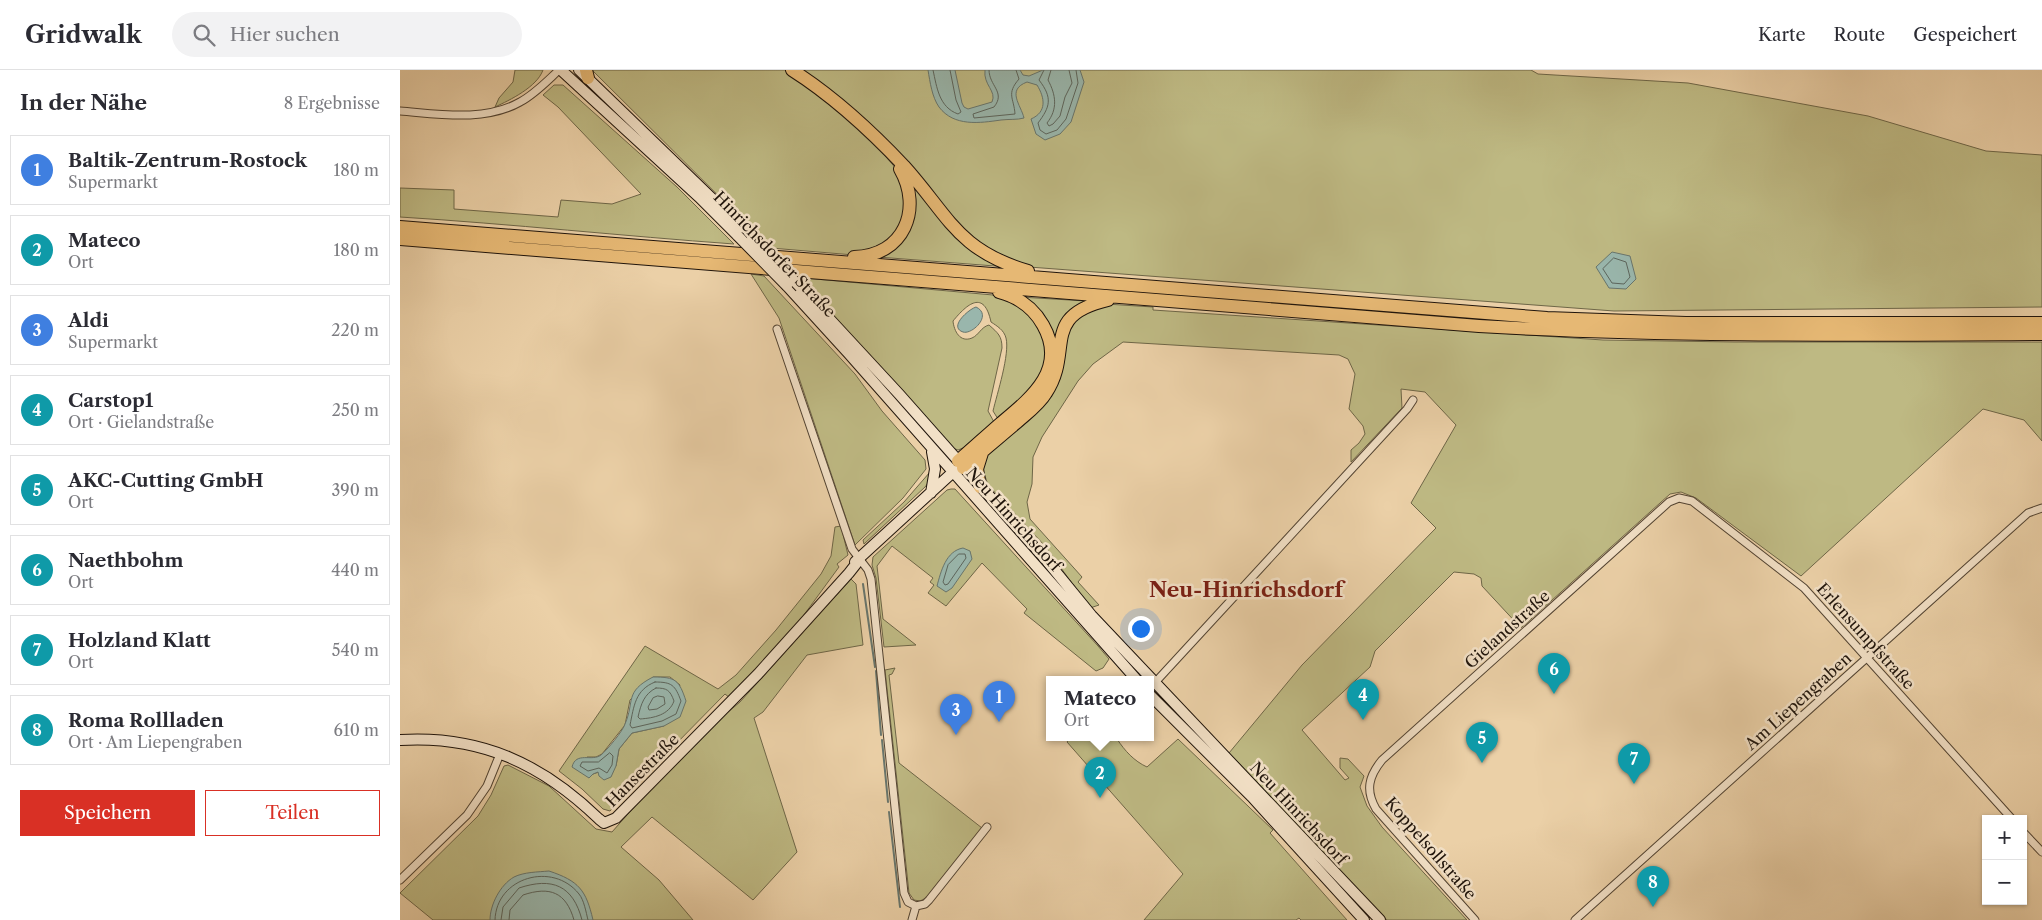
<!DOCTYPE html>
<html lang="de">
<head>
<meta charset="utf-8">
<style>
  body { margin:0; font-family:"Libre Caslon Text",serif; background:#f2f2f3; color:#2b2b33 }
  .controls { position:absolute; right:15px; bottom:15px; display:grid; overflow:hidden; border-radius:0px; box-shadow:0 1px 4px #0004 }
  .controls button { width:45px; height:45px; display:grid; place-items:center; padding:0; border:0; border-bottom:1px solid #e1e1e2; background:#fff; color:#2b2b33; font:25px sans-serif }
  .you { position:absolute; left:740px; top:558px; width:18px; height:18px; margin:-12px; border:4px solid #fff; border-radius:50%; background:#1a73e8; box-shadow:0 0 0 8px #1a73e833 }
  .badge { display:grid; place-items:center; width:32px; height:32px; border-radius:50%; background:#d93025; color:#fff; font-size:16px; font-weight:700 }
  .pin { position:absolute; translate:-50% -41px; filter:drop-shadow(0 1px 2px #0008) }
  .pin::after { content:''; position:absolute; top:26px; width:18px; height:15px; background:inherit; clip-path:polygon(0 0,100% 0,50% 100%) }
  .popup { position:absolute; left:646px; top:606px; width:108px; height:65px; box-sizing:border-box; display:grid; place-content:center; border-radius:0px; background:#fff; filter:drop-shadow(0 1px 4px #0005); font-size:16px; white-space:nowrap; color:#7c7c81 }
  .popup b { font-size:19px; color:#2b2b33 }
  .popup::after { content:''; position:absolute; left:50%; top:100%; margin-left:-10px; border:10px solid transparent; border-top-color:#fff }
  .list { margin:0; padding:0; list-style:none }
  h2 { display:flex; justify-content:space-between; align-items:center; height:65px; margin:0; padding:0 20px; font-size:21px }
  h2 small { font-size:16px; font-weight:400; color:#7c7c81 }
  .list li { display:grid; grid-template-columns:32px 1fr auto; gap:15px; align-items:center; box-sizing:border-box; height:70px; margin:0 10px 10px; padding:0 10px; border:1px solid #e1e1e2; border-radius:0px }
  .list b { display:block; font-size:19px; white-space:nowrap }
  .list p { margin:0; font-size:16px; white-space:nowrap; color:#7c7c81 }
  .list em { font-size:16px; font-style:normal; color:#7c7c81 }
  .actions { display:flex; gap:10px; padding:15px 20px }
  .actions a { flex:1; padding:11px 0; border:1px solid #d93025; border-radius:0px; text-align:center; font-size:18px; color:#d93025 }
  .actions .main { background:#d93025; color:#fff }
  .icon { flex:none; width:28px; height:28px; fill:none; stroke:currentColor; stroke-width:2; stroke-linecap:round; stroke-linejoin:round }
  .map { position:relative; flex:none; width:1642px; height:850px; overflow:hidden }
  header { display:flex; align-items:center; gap:30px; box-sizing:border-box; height:70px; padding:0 25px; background:#fff; border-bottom:1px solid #e1e1e2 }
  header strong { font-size:24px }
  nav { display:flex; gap:28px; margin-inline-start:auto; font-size:18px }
  .search { width:350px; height:45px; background:#f2f2f3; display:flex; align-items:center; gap:12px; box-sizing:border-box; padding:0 18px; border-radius:28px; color:#7c7c81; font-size:19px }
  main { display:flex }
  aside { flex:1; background:#fff }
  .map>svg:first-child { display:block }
</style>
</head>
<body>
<header>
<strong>Gridwalk</strong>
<div class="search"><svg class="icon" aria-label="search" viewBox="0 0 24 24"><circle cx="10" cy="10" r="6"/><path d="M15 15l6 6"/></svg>Hier suchen</div>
<nav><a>Karte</a><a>Route</a><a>Gespeichert</a></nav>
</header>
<main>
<aside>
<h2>In der Nähe<small>8 Ergebnisse</small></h2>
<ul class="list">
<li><span class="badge" style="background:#3f7fe0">1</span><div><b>Baltik-Zentrum-Rostock</b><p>Supermarkt</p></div><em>180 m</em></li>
<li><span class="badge" style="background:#0f9aa8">2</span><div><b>Mateco</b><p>Ort</p></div><em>180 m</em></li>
<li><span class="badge" style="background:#3f7fe0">3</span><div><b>Aldi</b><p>Supermarkt</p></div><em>220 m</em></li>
<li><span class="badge" style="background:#0f9aa8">4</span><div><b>Carstop1</b><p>Ort · Gielandstraße</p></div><em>250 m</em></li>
<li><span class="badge" style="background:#0f9aa8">5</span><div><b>AKC-Cutting GmbH</b><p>Ort</p></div><em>390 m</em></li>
<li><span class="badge" style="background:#0f9aa8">6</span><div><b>Naethbohm</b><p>Ort</p></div><em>440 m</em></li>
<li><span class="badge" style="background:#0f9aa8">7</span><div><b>Holzland Klatt</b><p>Ort</p></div><em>540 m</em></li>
<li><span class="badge" style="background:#0f9aa8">8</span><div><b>Roma Rollladen</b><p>Ort · Am Liepengraben</p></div><em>610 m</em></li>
</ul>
<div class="actions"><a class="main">Speichern</a><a>Teilen</a></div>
</aside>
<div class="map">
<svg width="1642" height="850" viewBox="0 0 1642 850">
  <rect width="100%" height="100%" fill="#ebd0a7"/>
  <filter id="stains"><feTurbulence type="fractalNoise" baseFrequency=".004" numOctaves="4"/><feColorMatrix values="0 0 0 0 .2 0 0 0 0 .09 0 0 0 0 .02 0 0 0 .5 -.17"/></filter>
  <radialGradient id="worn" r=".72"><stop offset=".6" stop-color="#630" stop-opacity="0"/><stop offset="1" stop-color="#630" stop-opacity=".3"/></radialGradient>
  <path fill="#beb983" stroke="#6e6647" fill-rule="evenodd" d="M115 0H143C137 17 110 30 95 37L99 28 113 12Z
    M192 0H385L465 62 498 101 508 137 492 170 454 185 371 178Z
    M400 0H1131L1138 4 1288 13 1468 46 1586 81 1642 85V237L1214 241 629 197 589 183Z
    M154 15H163L277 117 334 174C223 166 112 154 0 147V118L54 120V139L158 147 161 130 212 134 241 124 158 37 143 25Z
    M507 104 520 121 608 197 478 187 501 170Z
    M351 204 364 206 455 304 482 341 525 390 526 399 503 428 455 475 379 248Z
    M404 208 604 226 625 237 646 269 647 294 633 319 598 349 593 341C597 324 610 284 606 268 604 260 597 256 591 252 584 219 567 234 553 251 554 261 560 273 572 268 579 265 581 257 589 255 598 263 602 266 602 278L588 341 594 352 563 378 558 380 550 377 414 226 416 224 404 212Z
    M620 227 686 231 678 237 655 294 627 337 653 277Z
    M706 234 753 237V240L1203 270 1334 272H1642V371L1624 350 1583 339 1401 506 1296 428 1281 422 1270 424 1121 558 1082 516 1081 508 1074 504 1054 502 975 581 970 597 902 660 945 710 949 708 940 698V688L948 689 964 706 960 717 967 736 982 757 1067 850H987L829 683 902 595 1036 458 1011 433 1056 355 1025 322 1001 319 1002 338 951 392V380L959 373 965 364 963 356 949 339 955 304 948 289 939 285 723 272 693 294 678 311 642 367 633 387 632 414 627 432 630 449 682 507 678 512 699 535 690 538 645 476 588 415 583 400 585 388 592 377 639 338 672 250Z
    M530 402 529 412 525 417 464 474 463 470 504 432Z
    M551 419H555L698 576 709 589 703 598 696 601 624 543 627 539 582 493 546 536 528 523 534 515 530 512 533 508 492 476 477 496 483 549 516 575 484 577 476 508 472 495 473 487 547 420Z
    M441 456 448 485 437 494 439 497 398 553 330 628 325 624 210 741 203 739 182 719 159 701 245 576 318 619 336 605 376 560 421 504 431 486 435 457ZM253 607H270L280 615 264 656 232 663 219 679 216 696 193 704 189 708 187 687H196L202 684 225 655 230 630Z
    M451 509 456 514 463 575 407 585 363 642 354 648 397 782 353 830 252 747 221 777 259 810 293 850H33L0 823 78 746 91 725 104 696 108 695 149 716 196 759 212 762 250 719 309 658 340 632Z
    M495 598 492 604 489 605 499 693 582 758 526 828 520 831 514 830 509 823 485 600Z
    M671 667H718L717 669C725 681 734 691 747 697L778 669 873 760 870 763 947 850H901L899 848 896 850H744L783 804 667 672Z"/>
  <path fill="#99b6ac" stroke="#68756c" d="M528 0H555L562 33 564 37 568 39 592 32C597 21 583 15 585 0H620L623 5 629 6 643 0H680L684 12 671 52 660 64 645 70 636 64 631 49C647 42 645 28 637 15L627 12C606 20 621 35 624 48 617 50 609 49 601 50 580 53 554 57 539 37 532 27 530 12 528 0Z
    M1212 182 1230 186 1236 209 1226 219 1209 218 1196 197Z
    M576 237C593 245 572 265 563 262 548 257 569 239 576 237Z
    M563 478 570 481 572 489 552 518 546 522 537 516C541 501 546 481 563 478Z
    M253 607C276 607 279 610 286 631L280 647 264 656 232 663 219 679 216 696 211 707 204 710 199 706 198 702 193 704 189 708 172 697C176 681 192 692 201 685 207 680 223 661 225 654 235 631 224 622 253 607Z
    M149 801C179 811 186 820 193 850H90C90 835 100 815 114 807 124 802 138 802 149 801Z"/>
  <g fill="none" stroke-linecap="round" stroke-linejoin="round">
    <path stroke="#5c655c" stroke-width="1" d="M533 0C537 18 539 37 558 44L561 42 556 30 550 0
      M589 0C589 16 606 22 594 37L573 44 574 48 615 44C614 28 606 24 619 9L616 0
      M644 0 639 10C653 28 650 37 638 53L640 60 646 64 657 60 666 49 678 13 676 0
      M651 0 648 10C656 25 658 39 647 53L649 56 653 54 660 46 665 27 672 13 669 0
      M1214 188 1226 192 1230 207 1224 214 1212 213 1203 199Z
      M559 484H565L566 488 548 514 545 515 543 512 548 495Z
      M255 612C272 612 275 615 281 631L276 644 262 651 232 658 230 655C234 636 235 620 255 612Z
      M256 618C267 618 270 620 274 631 269 645 254 648 240 649L238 647C241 634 244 624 256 618Z
      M258 626 264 627 265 634 257 639 249 640 248 637 253 628Z
      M210 683 213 686 212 695 207 703 199 698 188 701 180 696 182 692H198Z
      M95 850C96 807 153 791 179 824 184 830 186 842 188 850
      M101 850 103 837 119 818C152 807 173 815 182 850
      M109 850 110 840 123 825C150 816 166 822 174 850"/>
    <path stroke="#68756c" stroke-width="2" d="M463 514 475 597
      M476 601 481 665
      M482 670 488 732
      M489 742 500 837"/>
    <g stroke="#524332" stroke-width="9">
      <path id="street" d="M0 41C39 44 85 52 120 32 135 24 147 11 159 0
        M377 259 452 479 468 500 471 509 504 823 508 832 516 836
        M750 618 1007 339 1013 330
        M1623 762 1642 782
        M0 810 67 745 87 716 100 684
        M516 836 525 834 529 830 587 757
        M512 850 516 836
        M1075 850 976 739C965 720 969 706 982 690L1269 432 1279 428 1292 431 1404 518 1612 749
        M1175 850 1628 443 1642 438"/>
    </g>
    <g stroke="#1f140b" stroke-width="12">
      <path id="secondary" d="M161 0 299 127 338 166
        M179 0 352 167
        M387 216 449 284 736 609
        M400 217 499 324 647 491 692 546 980 850
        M531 423 535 399 532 382
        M455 492 552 403 558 400
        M750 625 852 727 964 850
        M0 670C81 665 142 694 199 749L204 753 216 748 358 604 449 503 460 489"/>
    </g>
    <g stroke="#1f140b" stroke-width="14">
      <path id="highway" d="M186 0 188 8
        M392 0C433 26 470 60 504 96 549 146 557 180 628 201
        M0 157 1147 248 1286 253H1642
        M0 169 1079 256C1267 267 1454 265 1642 264
        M454 187C504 186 523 139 500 99
        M558 391C572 379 586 366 601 353 631 328 668 299 643 255 633 237 618 227 599 222
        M563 398C581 383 598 368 616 353 626 344 639 335 646 323 674 281 639 246 708 230
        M580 417 577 399 582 383"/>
    </g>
    <use href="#street" stroke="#f2e0c6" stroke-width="7"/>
    <use href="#secondary" stroke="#f2e0c6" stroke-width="10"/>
    <use href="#highway" stroke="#e6b874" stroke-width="12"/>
    <g stroke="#1f140b" stroke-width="12" stroke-linecap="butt">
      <path id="secondary-bridge" d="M338 166 387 216
        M352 167 400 217"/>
    </g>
    <use href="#secondary-bridge" stroke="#f2e0c6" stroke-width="10"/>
  </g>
  <g text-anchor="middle" stroke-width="5" stroke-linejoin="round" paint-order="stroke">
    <g font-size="16" fill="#1f140b" stroke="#f2e0c6">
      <text transform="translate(375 184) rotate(46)" y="6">Hinrichsdorfer Straße</text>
      <text transform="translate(614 449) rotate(48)" y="6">Neu Hinrichsdorf</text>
      <text transform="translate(1107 559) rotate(-42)" y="6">Gielandstraße</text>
      <text transform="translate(1466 566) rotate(48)" y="6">Erlensumpfstraße</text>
      <text transform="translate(1398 631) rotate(-42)" y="6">Am Liepengraben</text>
      <text transform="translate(242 700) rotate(-45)" y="6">Hansestraße</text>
      <text transform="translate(899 743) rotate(47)" y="6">Neu Hinrichsdorf</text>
      <text transform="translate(1031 778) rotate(49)" y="6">Koppelsollstraße</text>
    </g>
    <g font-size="21" font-weight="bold" fill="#7a1f14" stroke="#f2e0c6">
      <text x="846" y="527">Neu-Hinrichsdorf</text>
    </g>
  </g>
  <rect width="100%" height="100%" filter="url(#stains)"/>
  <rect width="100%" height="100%" fill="url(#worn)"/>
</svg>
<div class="controls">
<button>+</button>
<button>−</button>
</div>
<div class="you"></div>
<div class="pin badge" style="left:599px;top:652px;background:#3f7fe0">1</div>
<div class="pin badge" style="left:700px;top:728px;background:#0f9aa8">2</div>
<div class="popup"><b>Mateco</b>Ort</div>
<div class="pin badge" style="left:556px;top:665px;background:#3f7fe0">3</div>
<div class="pin badge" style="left:963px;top:650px;background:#0f9aa8">4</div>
<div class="pin badge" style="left:1082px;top:693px;background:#0f9aa8">5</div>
<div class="pin badge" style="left:1154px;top:624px;background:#0f9aa8">6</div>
<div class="pin badge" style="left:1234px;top:714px;background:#0f9aa8">7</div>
<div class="pin badge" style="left:1253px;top:837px;background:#0f9aa8">8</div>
</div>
</main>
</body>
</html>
